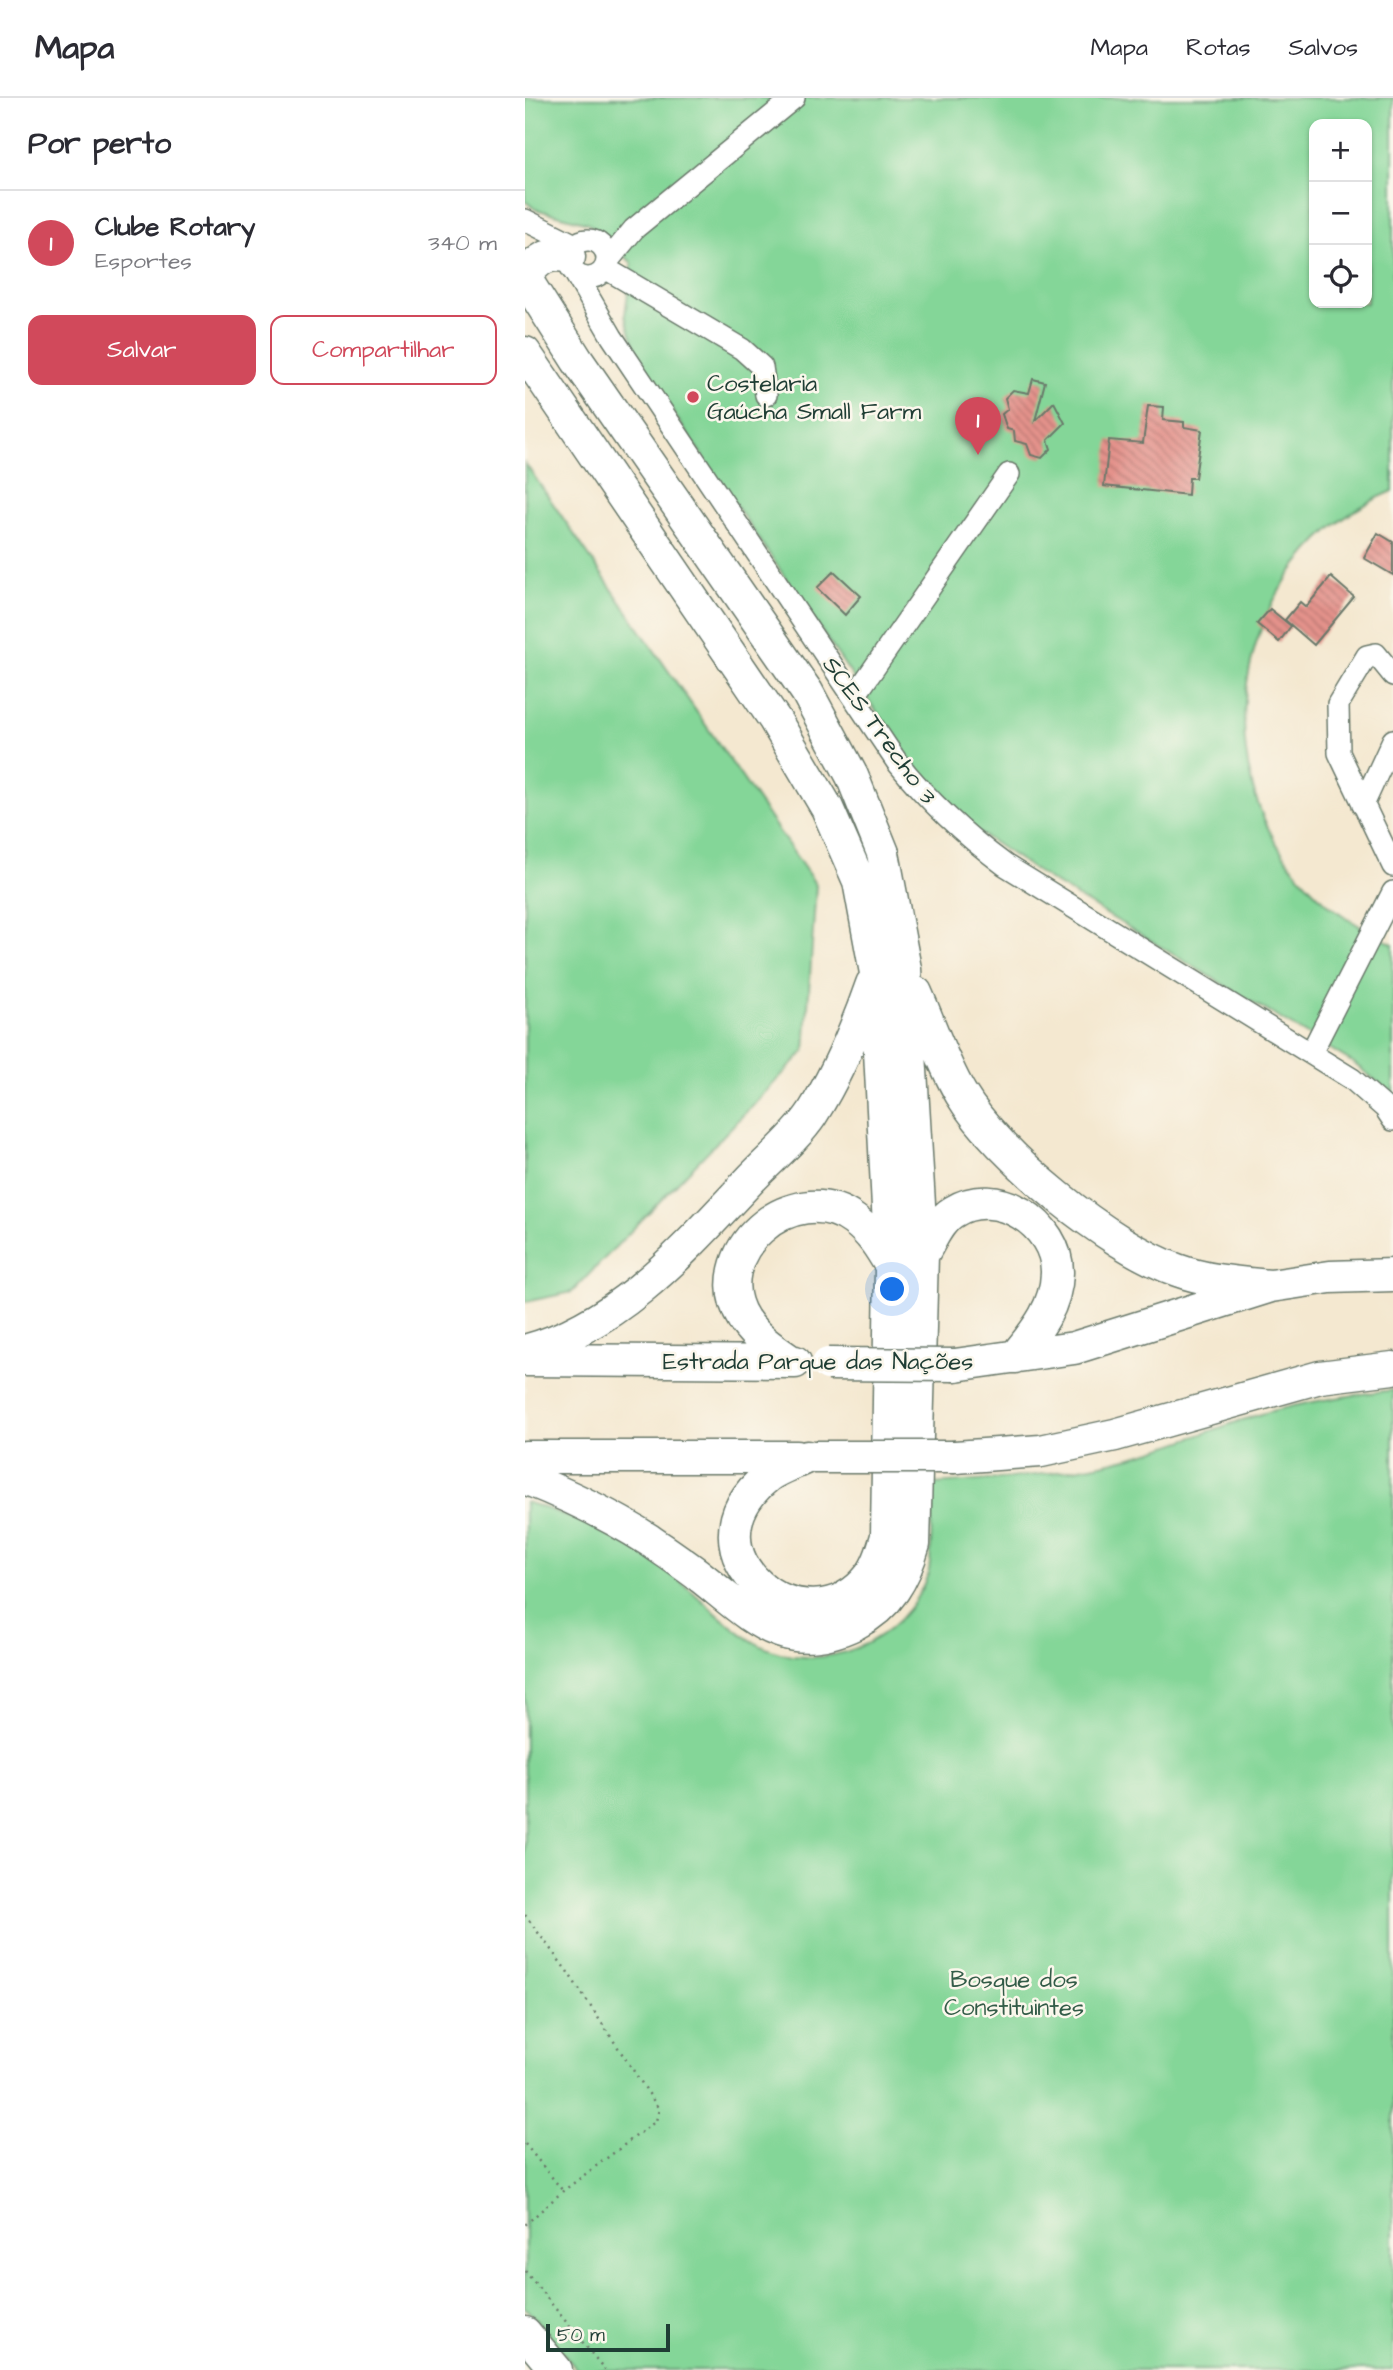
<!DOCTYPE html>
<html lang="pt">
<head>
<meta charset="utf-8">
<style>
  body { margin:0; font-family:"Architects Daughter",sans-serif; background:#f2f2f3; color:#2b2b33 }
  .controls { position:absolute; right:21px; top:21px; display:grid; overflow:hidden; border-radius:14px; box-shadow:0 2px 5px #0004 }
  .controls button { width:63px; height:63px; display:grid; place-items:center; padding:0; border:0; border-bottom:2px solid #e1e1e2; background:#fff; color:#2b2b33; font:35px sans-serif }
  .scale { position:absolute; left:21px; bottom:18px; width:124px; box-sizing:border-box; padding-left:7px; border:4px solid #1f3d34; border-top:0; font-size:19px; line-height:24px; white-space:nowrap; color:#1f3d34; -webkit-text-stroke:5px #fbf7ec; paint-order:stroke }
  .you { position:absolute; left:368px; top:1192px; width:24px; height:24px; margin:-18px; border:5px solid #fff; border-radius:50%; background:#1a73e8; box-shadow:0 0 0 10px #1a73e833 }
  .badge { display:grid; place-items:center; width:46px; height:46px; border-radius:50%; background:#d1495b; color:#fff; font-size:23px; font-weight:700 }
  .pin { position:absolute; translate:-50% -58px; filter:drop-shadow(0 2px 4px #0008) }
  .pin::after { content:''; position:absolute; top:37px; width:24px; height:21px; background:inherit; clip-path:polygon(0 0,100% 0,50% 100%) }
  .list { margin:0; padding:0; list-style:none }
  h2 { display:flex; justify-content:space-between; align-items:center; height:91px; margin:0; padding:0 28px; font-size:30px }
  h2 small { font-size:23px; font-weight:400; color:#7c7c81 }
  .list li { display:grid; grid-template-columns:46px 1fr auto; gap:21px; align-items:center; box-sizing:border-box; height:105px; padding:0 28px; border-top:2px solid #e1e1e2 }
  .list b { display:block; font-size:26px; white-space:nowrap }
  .list p { margin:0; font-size:23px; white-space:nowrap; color:#7c7c81 }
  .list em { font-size:23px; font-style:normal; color:#7c7c81 }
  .actions { display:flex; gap:14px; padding:21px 28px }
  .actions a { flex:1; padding:16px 0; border:2px solid #d1495b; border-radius:14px; text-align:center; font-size:24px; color:#d1495b }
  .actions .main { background:#d1495b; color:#fff }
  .icon { flex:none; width:38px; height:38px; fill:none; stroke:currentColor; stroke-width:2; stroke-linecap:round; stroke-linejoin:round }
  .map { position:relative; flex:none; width:868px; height:2272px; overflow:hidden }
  header { display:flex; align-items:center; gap:42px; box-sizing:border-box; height:98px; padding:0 35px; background:#fff; border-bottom:2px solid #e1e1e2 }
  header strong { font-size:33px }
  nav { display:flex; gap:38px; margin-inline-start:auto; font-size:24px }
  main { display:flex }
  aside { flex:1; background:#fff }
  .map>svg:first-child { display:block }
</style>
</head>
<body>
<header>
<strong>Mapa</strong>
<nav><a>Mapa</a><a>Rotas</a><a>Salvos</a></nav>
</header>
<main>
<aside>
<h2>Por perto<small></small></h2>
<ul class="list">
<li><span class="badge">1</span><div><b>Clube Rotary</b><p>Esportes</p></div><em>340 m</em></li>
</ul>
<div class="actions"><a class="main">Salvar</a><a>Compartilhar</a></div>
</aside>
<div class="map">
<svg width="868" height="2272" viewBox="0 0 868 2272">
  <defs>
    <pattern id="building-back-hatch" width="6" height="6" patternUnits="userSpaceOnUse" patternTransform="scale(1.75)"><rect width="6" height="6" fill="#e4928b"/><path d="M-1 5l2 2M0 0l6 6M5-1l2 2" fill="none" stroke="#b87872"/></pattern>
  </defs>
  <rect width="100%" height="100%" fill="#fbf7ec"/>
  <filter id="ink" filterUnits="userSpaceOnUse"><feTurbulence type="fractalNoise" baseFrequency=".0143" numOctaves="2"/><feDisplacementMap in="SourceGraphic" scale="14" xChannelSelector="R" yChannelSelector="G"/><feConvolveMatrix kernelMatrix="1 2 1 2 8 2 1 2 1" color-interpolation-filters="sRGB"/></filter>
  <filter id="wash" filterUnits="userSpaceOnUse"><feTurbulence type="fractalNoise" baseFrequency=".00686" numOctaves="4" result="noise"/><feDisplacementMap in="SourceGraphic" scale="28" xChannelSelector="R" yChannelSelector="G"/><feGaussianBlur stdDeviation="1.57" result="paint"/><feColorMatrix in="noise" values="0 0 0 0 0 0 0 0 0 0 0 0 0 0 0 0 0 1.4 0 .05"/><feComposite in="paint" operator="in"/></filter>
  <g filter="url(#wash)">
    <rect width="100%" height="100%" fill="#f4e8d0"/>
    <path fill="#84d698" stroke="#528a66" stroke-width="2" fill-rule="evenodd" d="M0 0H868V393C714 455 668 670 785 789 809 815 837 830 868 846V996L827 964 523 781 441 726 387 666 115 266 100 217 107 165 63 125 10 111 0 103ZM789 26H842V205H789Z
      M0 365 291 787 280 953 47 1194 0 1204Z
      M868 1292V2272H52L0 2208V1404C55 1419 111 1447 155 1483 179 1503 202 1528 229 1544 294 1582 379 1545 403 1476 408 1461 406 1405 407 1386 474 1382 541 1376 606 1359 653 1347 697 1327 743 1314 784 1303 826 1297 868 1292Z"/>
    <g id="blocks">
      <path fill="url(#building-back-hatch)" d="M508 281 520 284 510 323 529 304 540 325 523 342 526 351 517 360 506 357 502 346 490 343 489 333 482 331 477 316 483 311 480 300 488 292 504 295Z
        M623 308 639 309 638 322 659 324V329L677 332 670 380H664L663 397 579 388 584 342 618 345Z
        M853 435 868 444V477L839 460Z
        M309 473 336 498 320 517 292 490Z
        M806 479 829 499 789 547 760 522 775 504 781 509Z
        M745 511 766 528 754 544 732 526Z"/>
    </g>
  </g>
  <g filter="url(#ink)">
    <use href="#blocks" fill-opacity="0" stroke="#6a796b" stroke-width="2"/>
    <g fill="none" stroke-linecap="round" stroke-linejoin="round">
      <g stroke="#6a796b" stroke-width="24">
        <path id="minor" d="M0 122 50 147
          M44 161a19 19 0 1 1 38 0a19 19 0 1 1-38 0Z
          M82 164 109 131 269 0
          M80 170 217 251 237 269 241 297
          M51 177 87 239 372 664C405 705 438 736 480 767L827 981 860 1010 868 1022
          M868 577 851 556 842 558 813 606 814 655 868 768
          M329 599 484 376
          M838 707 868 642
          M786 955 868 794"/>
      </g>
      <g stroke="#6a796b" stroke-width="35">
        <path id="highway" d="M0 179C12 162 23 153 44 159
          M0 180 52 262 282 594 327 678 358 755 380 871 397 1157 389 1446C379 1481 364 1508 331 1525 261 1559 228 1520 176 1479 159 1466 141 1454 124 1442 85 1417 43 1397 0 1380
          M0 255 250 622 302 710 334 783 351 875 366 1168 362 1438C358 1452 354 1467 345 1478 281 1560 148 1454 243 1378 254 1370 270 1365 282 1359
          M391 895C406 929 417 964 436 996 473 1058 584 1148 652 1172 682 1183 714 1185 746 1188
          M397 1157C406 1143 413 1123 428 1114 471 1086 533 1126 532 1175 531 1210 511 1233 490 1259
          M0 1253C95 1227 160 1151 225 1082 245 1061 271 1040 287 1016 313 975 331 932 347 886
          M0 1262 270 1264
          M267 1264C248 1251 232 1241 219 1222 177 1157 268 1077 329 1122 346 1134 356 1151 366 1168
          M430 1267 549 1250 746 1188 805 1179 868 1177
          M0 1359H272
          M430 1359 516 1353 590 1337 795 1279 868 1270
          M0 2235 31 2272"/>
      </g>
      <path stroke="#6a796b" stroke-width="2.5" stroke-dasharray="2 5" stroke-linecap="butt" d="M0 1817 42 1873 134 2011 131 2023 38 2093 0 2127
        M0 2046 38 2093
        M0 2173 80 2272"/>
      <use href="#minor" stroke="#fff" stroke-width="21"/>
      <use href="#highway" stroke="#fff" stroke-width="32"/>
      <g stroke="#6a796b" stroke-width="35" stroke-linecap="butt">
        <path id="highway-bridge" d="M303 1266 430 1267
          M288 1359H430"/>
      </g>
      <use href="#highway-bridge" stroke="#fff" stroke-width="32"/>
    </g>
  </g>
  <circle fill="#d1495b" stroke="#fbf7ec" stroke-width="2.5" cx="168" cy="299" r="7"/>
  <g text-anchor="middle" stroke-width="5" stroke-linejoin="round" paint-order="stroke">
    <g font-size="24" fill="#1f3d34" stroke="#fbf7ec" text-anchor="start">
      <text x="182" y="293">Costelaria<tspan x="182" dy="28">Gaúcha Small Farm</tspan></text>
    </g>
    <g font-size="24" fill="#1f3d34" stroke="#fbf7ec">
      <text transform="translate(355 632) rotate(54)" y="8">SCES Trecho 3</text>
      <text x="293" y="1271">Estrada Parque das Nações</text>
    </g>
    <g font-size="24" fill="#335c48" stroke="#fbf7ec">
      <text x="489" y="1889">Bosque dos<tspan x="489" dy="28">Constituintes</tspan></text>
    </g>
  </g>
</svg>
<div class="controls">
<button>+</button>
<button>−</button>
<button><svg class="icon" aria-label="locate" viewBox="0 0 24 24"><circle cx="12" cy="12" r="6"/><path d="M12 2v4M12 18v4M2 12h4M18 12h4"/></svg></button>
</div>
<div class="scale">50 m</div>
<div class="you"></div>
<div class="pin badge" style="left:453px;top:357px">1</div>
</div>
</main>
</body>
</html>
